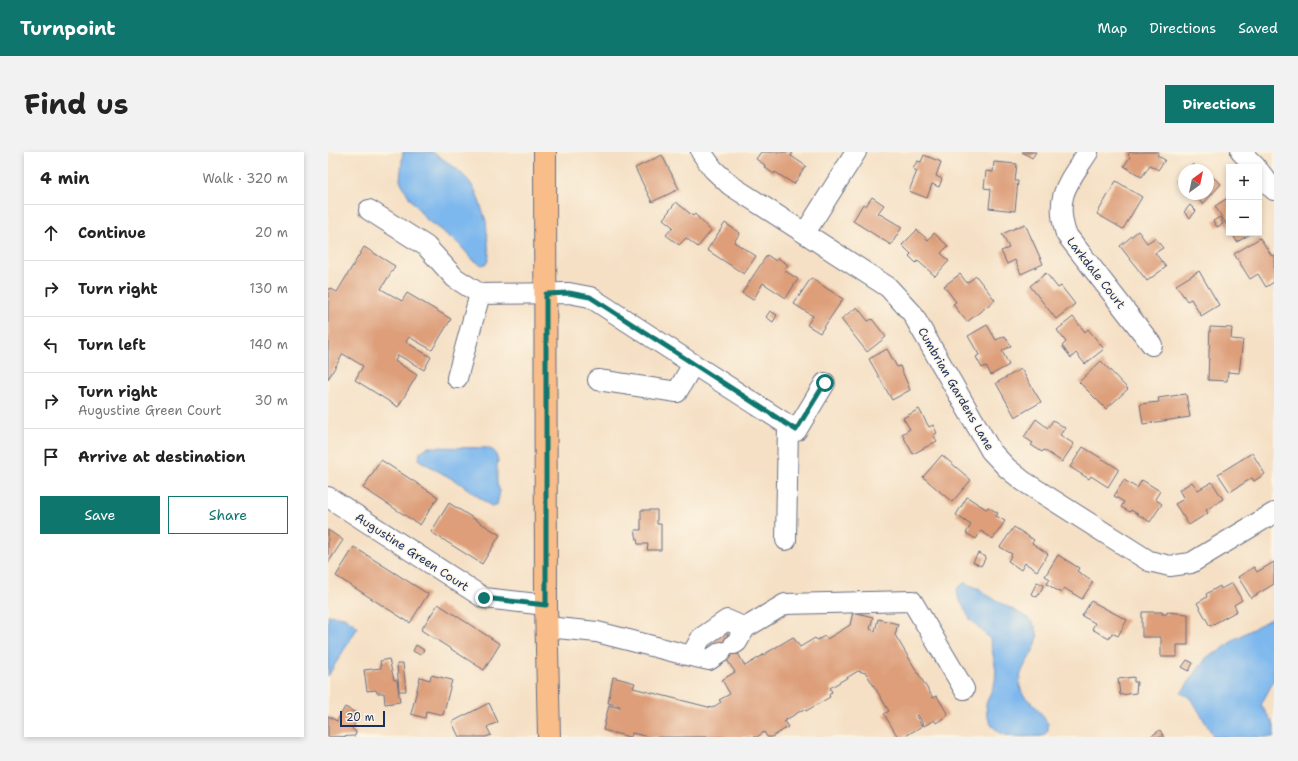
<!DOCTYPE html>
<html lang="en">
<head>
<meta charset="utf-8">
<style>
  body { margin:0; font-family:"Shantell Sans",sans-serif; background:#f2f2f2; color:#222 }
  .controls { position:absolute; right:12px; top:12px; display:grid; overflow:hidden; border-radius:0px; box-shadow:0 2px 6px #0003 }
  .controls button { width:36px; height:36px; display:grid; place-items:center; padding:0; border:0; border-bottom:1px solid #e0e0e0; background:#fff; color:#222; font:20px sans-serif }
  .compass { position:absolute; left:850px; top:12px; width:36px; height:36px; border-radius:50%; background:#fff; box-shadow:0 2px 6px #0003; rotate:33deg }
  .scale { position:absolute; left:12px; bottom:10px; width:45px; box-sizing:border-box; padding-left:4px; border:2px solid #1b2f5e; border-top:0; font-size:11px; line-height:14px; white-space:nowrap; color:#1b2f5e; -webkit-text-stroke:3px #fcf5e5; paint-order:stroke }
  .stop { position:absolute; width:12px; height:12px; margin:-9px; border:3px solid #0f766e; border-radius:50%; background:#fff }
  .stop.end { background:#0f766e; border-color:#fff; box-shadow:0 1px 4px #0008 }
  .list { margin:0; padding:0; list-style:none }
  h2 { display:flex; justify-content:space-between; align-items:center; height:52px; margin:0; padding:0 16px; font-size:17px }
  h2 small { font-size:13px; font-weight:400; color:#767676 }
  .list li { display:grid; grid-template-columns:26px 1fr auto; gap:12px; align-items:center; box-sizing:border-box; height:56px; padding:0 16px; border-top:1px solid #e0e0e0 }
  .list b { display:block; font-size:15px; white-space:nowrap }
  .list p { margin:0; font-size:13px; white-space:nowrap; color:#767676 }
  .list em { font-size:13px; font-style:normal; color:#767676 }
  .actions { display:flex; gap:8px; padding:12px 16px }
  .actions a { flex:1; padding:9px 0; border:1px solid #0f766e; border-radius:0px; text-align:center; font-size:14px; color:#0f766e }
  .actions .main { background:#0f766e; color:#fff }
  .icon { flex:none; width:22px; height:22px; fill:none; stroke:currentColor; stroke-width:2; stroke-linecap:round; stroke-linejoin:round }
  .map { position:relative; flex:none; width:946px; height:585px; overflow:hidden; border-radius:0px }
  header { display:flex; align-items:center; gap:24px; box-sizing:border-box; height:56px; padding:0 20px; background:#0f766e; color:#fff }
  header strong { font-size:19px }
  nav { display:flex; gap:22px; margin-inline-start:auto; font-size:14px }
  .intro { display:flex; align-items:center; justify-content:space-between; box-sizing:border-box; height:96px; padding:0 24px }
  h1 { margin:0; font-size:28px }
  .button { padding:10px 18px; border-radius:0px; background:#0f766e; color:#fff; font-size:14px; font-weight:700 }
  main { display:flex; gap:24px; padding:0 24px }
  aside { flex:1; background:#fff; border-radius:0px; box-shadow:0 2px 6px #0003 }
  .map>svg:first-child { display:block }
</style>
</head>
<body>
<header>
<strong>Turnpoint</strong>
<nav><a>Map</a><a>Directions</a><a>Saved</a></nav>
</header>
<div class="intro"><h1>Find us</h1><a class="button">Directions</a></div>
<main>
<aside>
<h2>4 min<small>Walk · 320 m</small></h2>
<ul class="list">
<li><svg class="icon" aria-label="ahead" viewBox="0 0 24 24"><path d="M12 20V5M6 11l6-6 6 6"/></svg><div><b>Continue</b></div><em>20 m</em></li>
<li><svg class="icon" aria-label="right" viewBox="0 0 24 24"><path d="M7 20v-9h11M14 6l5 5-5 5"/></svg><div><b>Turn right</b></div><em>130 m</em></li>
<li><svg class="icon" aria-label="left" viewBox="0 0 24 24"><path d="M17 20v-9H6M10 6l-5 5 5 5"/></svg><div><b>Turn left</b></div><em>140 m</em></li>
<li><svg class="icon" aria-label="right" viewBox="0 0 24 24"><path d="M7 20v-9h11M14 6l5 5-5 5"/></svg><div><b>Turn right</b><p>Augustine Green Court</p></div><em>30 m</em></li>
<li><svg class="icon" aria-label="arrive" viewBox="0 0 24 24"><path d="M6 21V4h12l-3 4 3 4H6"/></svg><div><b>Arrive at destination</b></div></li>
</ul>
<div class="actions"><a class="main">Save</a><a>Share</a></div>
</aside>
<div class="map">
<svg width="946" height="585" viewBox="0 0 946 585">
  <rect width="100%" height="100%" fill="#fcf5e5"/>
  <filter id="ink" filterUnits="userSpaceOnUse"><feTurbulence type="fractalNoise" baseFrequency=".025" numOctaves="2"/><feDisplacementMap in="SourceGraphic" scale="8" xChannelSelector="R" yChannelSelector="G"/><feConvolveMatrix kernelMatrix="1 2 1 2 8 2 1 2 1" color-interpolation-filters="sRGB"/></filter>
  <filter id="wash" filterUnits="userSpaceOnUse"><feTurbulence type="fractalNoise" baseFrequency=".012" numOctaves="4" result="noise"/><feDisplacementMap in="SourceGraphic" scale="16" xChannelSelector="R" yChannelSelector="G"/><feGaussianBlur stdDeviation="0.9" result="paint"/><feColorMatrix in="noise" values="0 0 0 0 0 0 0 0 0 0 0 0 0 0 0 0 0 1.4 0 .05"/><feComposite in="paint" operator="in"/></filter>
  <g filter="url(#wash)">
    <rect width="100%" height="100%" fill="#f5e0c5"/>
    <path fill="#7cb7ee" stroke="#4c73a6" d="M75 0H105L129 17 141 29 148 40 158 69 161 104 159 111 154 113 144 107 130 91 99 68 81 45 72 28Z
      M100 295 160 296 166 299 170 308 169 313V332L172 339 169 353 163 354 133 332 91 308 92 300Z
      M636 431 652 437 657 442 700 466C728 492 683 512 693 538 695 545 702 549 707 554 712 559 716 566 720 572V578L715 584 686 585 674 582 664 574 659 564 658 552 667 530 668 518 662 487 642 467 630 445 629 437Z
      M0 463 16 465 30 475 0 524Z
      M946 465V528L933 553 946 573V585H886L863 546 853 541 879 505 892 499 905 488Z"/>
    <g id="blocks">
      <path fill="#dd9e79" d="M433 0H465L463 4 478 14 466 32 447 20 446 22 436 15 437 13 428 7Z
        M694 0H708L704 6Z
        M802 0H831L829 3 837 8 830 18 822 13 814 25 796 14 802 5 800 3Z
        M334 3 351 37 324 50 307 16Z
        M596 3 613 10 608 24 614 27 611 35 604 32 599 46 581 39 589 19 585 17 589 9 593 10Z
        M666 10 689 12 687 29H690L687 59 661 56 663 37 656 36 658 19 665 20Z
        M865 12 872 18H859Z
        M856 21V34L849 29Z
        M880 21 893 32 875 52 864 42H880Z
        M788 29 814 45 795 77 769 62Z
        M544 45 556 53 550 61 574 75 563 93 525 69 535 52 538 54Z
        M901 45V77L887 54Z
        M348 50 365 64 367 62 383 79 370 95 358 86 351 93 338 83 345 75 335 67Z
        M862 53 868 59 862 66 856 60Z
        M892 65 895 72 889 75 885 69Z
        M397 71 412 81 406 90 428 104 416 122 379 98Z
        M697 72 715 112 693 122 687 108 679 112 673 99 681 96 674 82Z
        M589 78 600 88 606 81 620 94 613 101 621 109 607 124 590 109 588 111 581 104 583 102 574 93Z
        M810 79 819 91 827 86 835 96 827 101 838 115 819 129 792 94Z
        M904 81H924L909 90Z
        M932 86 944 104 946 103V130L938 135 930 122 922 127 906 102Z
        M36 95 67 114 53 137 74 149 79 141 123 167 104 198 81 185 78 190 103 205 96 218 70 203 67 209 89 223 70 255 27 228 35 214 15 202 0 227V137L1 136 9 140Z
        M439 103 448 109 450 106 460 113 456 118 470 127 458 146 435 131 425 148 414 141Z
        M871 119 891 153 873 164 863 147 859 149 848 133Z
        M718 121 730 136 733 134 747 152 728 167 702 134Z
        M632 122 639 131 648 124 667 148 639 170 625 152 628 150 616 134Z
        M483 126 515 147 492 181 479 173 485 164 466 152Z
        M529 155 540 169 544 167 558 185 539 200 513 167Z
        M442 159 449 163 445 170 438 165Z
        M745 165 757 180 760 177 776 197 757 212 748 201 743 206 734 194 738 190 729 178Z
        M659 173 668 188 677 184 683 194 674 199 681 213 663 223 658 214 654 216 648 205 651 203 640 184Z
        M882 175 904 176 903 187 915 188 911 221 900 220 899 229 880 228Z
        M559 197 569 215 572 214 582 238 564 248 541 207Z
        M773 209 800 237 778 257 751 230Z
        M693 217 713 250 687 265 668 231Z
        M858 242 862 265 815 272 812 252 831 250 830 246Z
        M591 257 601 275 605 273 609 281 605 283 609 289 585 302 574 282 582 277 575 266Z
        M708 267 720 276 725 268 737 276 732 283 746 292 734 310 716 298 714 300 703 293 705 291 696 285Z
        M755 295 791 317 780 335 763 324 761 327 742 315Z
        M924 301 937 322 926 329 924 326 902 340 890 322Z
        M614 303 643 328 624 350 595 325Z
        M53 308 110 345 92 373 35 336Z
        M796 328 809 336 814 328 832 339 827 347 834 352 822 370 803 358 802 360 793 355 796 350 786 344Z
        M864 330 870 338 884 330 895 347 878 358 880 361 861 373 847 352 856 347 851 338Z
        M639 345 658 357 660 355 670 361 668 364 677 369 665 387 653 379 648 387 638 381 643 373 628 363Z
        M121 351 172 383 154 412 103 380Z
        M313 358H329V372H333V398H319L320 392H310L307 378H313Z
        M686 375 706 388 704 391 720 402 709 419 697 411 693 418 680 409 684 402 672 395Z
        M0 378 15 388 0 411Z
        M26 395 100 442 82 471 8 424Z
        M650 401 658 405 653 414 645 410Z
        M730 403 751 416 749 419 765 430 754 447 736 436 733 441 719 432 722 427 717 424Z
        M946 410V432L923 446 910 425 926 415 929 420Z
        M709 430 716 433 709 445 703 442Z
        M904 431 914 448 906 453 909 459 882 474 869 451 879 445 878 442 892 434 893 437Z
        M763 449 799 468 790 484 784 481 781 487 764 477 767 471 754 464Z
        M110 452 172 492 156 518 93 478Z
        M525 460 545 465 542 477 547 479 550 467 570 472 567 483 605 546 609 544 620 563 608 571 606 568 596 574 590 563 588 564 594 574 576 585H570L556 562 561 559 538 521 530 519 502 536 504 540 501 543 502 545 478 559 476 557 456 569 460 575 444 585H439L436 580 429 585H321L304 581 303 585H301L275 578 281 553 291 556 292 554 280 551 285 525 307 531 305 536 384 556 393 550 391 548 402 542 394 528 407 520 385 487 398 480 417 514 465 485 472 495 487 486 489 488 497 484 499 487 522 473Z
        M814 460H834V462H839V460L860 462V493H849V505H833V485H814Z
        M88 493 96 498 92 503 85 499Z
        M61 507 66 528H69L72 550 57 552 56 541H49L48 538 39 539 36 518 53 516 52 509Z
        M859 508 865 511 861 519 854 515Z
        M75 511 78 539H71L69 512Z
        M103 523 124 528 115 563 98 559 97 566 83 562 92 525 102 528Z
        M806 525V530H809L808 541 792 543 790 527Z
        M161 551 170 570 159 575 163 583 158 585H131L124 570Z
        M17 555 32 563 24 577 28 580 27 584 0 585V564L9 569Z
        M832 578 836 585H822Z"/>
    </g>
  </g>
  <g filter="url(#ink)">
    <use href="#blocks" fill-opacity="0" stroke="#676d82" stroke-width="1"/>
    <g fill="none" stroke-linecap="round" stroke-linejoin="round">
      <g stroke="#676d82" stroke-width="22">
        <path id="minor" d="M373 0 385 17 402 33 560 135 584 161 663 299 679 316 695 329 821 409 842 414 863 411 946 361
          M760 0C740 31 726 44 738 82L824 193
          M913 0 928 15
          M931 19 946 38
          M41 58 98 94 127 126 152 142 241 141 262 145 365 212
          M477 81 528 0
          M129 226 152 142
          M270 228 349 240 365 212 460 273 458 388
          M460 273 468 279 497 231
          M0 345 156 446 218 453
          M219 475 269 480 363 504 373 486 399 468 417 476 457 452 584 449 636 537
          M406 492 409 490 417 476
          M363 504 381 508 393 500"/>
      </g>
      <g stroke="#676d82" stroke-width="24">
        <path id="major" d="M217 0 218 453 221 585"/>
      </g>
      <use href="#minor" stroke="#fff" stroke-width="20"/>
      <use href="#major" stroke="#f8bd88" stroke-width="22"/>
    </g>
  </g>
  <g fill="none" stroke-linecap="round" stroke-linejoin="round" filter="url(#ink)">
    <path stroke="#0f766e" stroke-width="5" d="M156 446 218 453V142L241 141 262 145 468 278 497 231"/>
  </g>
  <g text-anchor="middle" stroke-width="3" stroke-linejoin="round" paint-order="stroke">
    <g font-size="12" fill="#1b2f5e" stroke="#fcf5e5">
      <text transform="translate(768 121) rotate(52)" y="4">Larkdale Court</text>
      <text transform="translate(628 237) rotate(60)" y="4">Cumbrian Gardens Lane</text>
      <text transform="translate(84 400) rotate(33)" y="4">Augustine Green Court</text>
    </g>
  </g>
</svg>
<div class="controls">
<button>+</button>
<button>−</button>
</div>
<svg class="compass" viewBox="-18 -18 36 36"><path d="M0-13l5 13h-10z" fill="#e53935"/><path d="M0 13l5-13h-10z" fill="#767676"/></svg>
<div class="scale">20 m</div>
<div class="stop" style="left:497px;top:231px"></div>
<div class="stop end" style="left:156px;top:446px"></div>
</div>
</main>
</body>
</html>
